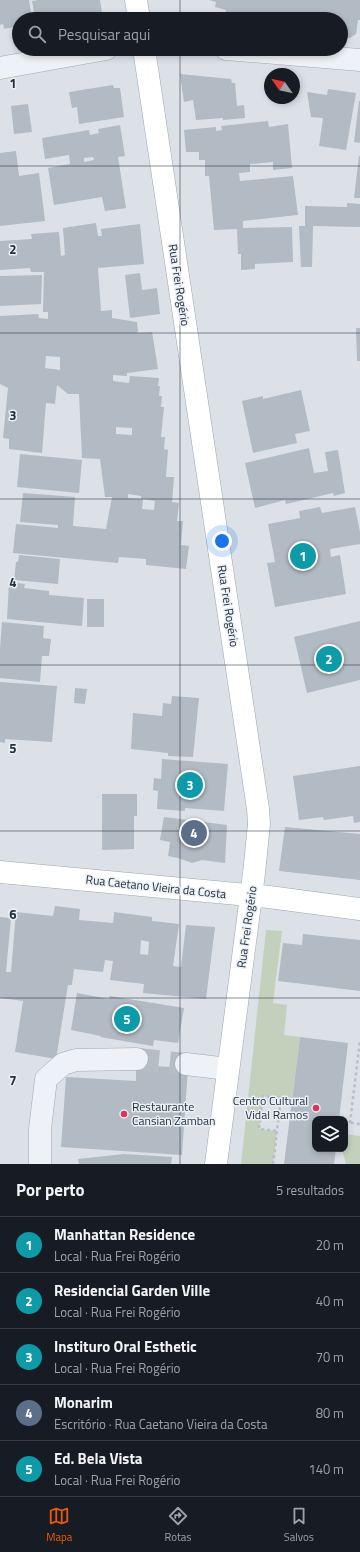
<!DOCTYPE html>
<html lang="pt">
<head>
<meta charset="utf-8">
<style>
  body { margin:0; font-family:"Titillium Web",sans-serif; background:#242831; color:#f1f3f6 }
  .controls { position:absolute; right:12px; bottom:12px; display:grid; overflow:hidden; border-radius:8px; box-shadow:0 2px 6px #0003 }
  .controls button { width:36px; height:36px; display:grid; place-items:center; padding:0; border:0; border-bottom:1px solid #363941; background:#171b24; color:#f1f3f6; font:20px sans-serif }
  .compass { position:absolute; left:264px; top:68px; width:36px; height:36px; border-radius:50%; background:#171b24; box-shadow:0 2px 6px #0003; rotate:304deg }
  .you { position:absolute; left:222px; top:541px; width:14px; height:14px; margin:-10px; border:3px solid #fff; border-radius:50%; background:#1a73e8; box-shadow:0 0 0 6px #1a73e833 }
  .badge { display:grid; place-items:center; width:26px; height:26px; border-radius:50%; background:#ea580c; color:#fff; font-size:13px; font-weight:700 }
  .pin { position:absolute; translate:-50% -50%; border:2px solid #fff; box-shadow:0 1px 4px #0006 }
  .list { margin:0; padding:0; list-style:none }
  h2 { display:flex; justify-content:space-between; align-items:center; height:52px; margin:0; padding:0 16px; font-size:17px }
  h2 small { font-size:13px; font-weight:400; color:#9ea1a6 }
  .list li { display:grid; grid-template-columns:26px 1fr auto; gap:12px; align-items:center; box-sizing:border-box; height:56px; padding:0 16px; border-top:1px solid #363941 }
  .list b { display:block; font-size:15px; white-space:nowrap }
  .list p { margin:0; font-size:13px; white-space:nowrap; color:#9ea1a6 }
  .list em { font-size:13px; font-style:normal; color:#9ea1a6 }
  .icon { flex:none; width:22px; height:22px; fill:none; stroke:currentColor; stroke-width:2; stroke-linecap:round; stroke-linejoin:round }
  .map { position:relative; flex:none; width:360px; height:1164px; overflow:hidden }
  .search { position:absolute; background:#171b24; box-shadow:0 2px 6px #0003; left:12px; right:12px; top:12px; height:44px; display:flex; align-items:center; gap:10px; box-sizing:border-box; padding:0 14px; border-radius:22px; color:#9ea1a6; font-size:15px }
  .sheet { height:332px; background:#171b24 }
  nav { display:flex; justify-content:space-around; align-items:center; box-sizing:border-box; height:56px; border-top:1px solid #363941; background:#171b24; font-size:11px; color:#9ea1a6 }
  nav a { display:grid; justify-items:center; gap:2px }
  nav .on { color:#ea580c }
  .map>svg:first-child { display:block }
</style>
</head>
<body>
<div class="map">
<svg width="360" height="1164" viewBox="0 0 360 1164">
  <rect width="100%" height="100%" fill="#dbe1e7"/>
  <path fill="#c3d1bc" d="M266 930 282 931 273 1003 287 1005 284 1035 300 1037 292 1099 263 1096 259 1129 277 1131 273 1164H241Z
    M345 1134 360 1136V1164H346L342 1149H345Z"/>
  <path fill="#b2bac4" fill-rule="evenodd" d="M0 0H29L32 19H19V26L4 29 3 24 0 25Z
    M38 0H100L103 19H35L32 1Z
    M209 0H360V20H358L356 34 350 38 341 37V19H224L226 10 215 7 216 2Z
    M180 74 231 79 232 83H235L237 106 244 105 245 118 223 120V118L196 120 193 100 184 102Z
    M113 85 114 88H120L124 117 79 124 77 107 72 108 69 92Z
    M328 89 356 93 346 150 319 146 323 118 311 117 307 92 327 95Z
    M359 101H360V143L354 142Z
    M28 104 32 132 14 134 11 106Z
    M268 121 269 127 288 124 292 168 273 170V162L250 164V172L239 173 240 181 293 176 298 215 243 221V228L292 227 293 262 255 264V269L241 270V254H238L237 229 214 230 209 176H205V160H199V152H186L184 130 216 127V131L222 130 221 126Z
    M120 125 125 156 118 157 126 208 105 211 102 197 54 205 48 168 70 164 69 155 45 159 42 138 89 130 90 135 99 133 98 129ZM93 157 94 160 84 162V158Z
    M16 151 19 176 39 173 45 221 0 226V153Z
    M359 156H360V198H354Z
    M347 203 360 204V227L313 226 312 267H301L299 226H305V206L347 207Z
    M96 223 98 236H102L101 229 140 224 144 264 98 268 101 311 112 310V318L137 322 138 333 152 332 158 369 127 373V376L113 375V381L129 383 130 376 159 378 158 386H160L159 396H162L161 407H164L161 437H165L164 449 168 450 166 477H174L172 502 179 503 177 521H183L181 545 189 546 186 569 146 565V559L119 557 118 563 13 553 16 524 58 528V525L20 522 23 493 75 497 73 526 106 529 112 497H105L100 459 82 458 79 394H68L57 385 55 404 46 403 42 453 9 449V439L3 438 8 388 0 384V316L38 314 39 318 48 319V312H43L44 272H31L30 268 0 270V241L32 239 31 234 59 232 61 256 65 255 63 228ZM46 356 60 357V370L45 368ZM116 427 132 428V435L116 434ZM128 494 141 496V499L128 498ZM143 499 155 501 154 510 142 509Z
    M140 273 142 290 157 288 160 314 130 318 125 275Z
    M42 275 41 304 0 306V276Z
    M356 328H360V361H357Z
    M301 390 310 431 295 434 297 443 253 453 242 401 263 396V399Z
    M309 448 314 473 328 471 325 452 338 450 345 493 334 496 333 493 286 504 285 500 255 508 245 463Z
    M20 454 82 460 79 493 17 487Z
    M320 507 322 513 355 507 360 532V544L330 549 331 557 340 555 346 594 275 607 267 563 275 562 268 524 300 518 299 511Z
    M19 555 60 559 58 584 14 580 16 562H18Z
    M9 582 25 584 24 588 49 591V595L84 598 82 626 7 619Z
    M87 599H104V627H87Z
    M360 621V680L307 693 294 637Z
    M2 622 44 626 43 638 51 639 49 656H42L40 682 0 678V649Z
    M0 682 57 686 52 742 5 739V743L0 742Z
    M75 688 87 689 85 704 74 703Z
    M172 696 199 698 193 757 168 756V753L131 749 133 713 162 716 163 703 171 704Z
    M162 759 228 764 224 811 185 808V811L157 809 158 791 153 790 154 778 161 779Z
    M360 766V822L354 823 353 816 324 820 323 817 299 820 293 776Z
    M102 794H137V816H134V849L102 850Z
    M164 817 227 825 225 863 202 860 192 863 178 858 168 856 170 842 160 840Z
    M285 827 360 834V880L279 871Z
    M55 906 80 909 79 920 113 923 114 912 152 917V921L179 924 173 966 181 967 186 925 215 927 206 999 143 993 144 984 110 980 113 961 105 960 103 972 74 969 72 985H68L56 1059 15 1052 23 1001 0 998V917L11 918 6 972H11L16 912 53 916ZM141 940 149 942 148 955 140 954Z
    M303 934 360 940V991L278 981 283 943 302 945Z
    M77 993 109 999 110 996 184 1008 178 1043 154 1040 153 1046 100 1037 101 1036 71 1030Z
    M300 1037 348 1043 339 1119H315V1149H336L334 1164H284Z
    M136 1065 188 1068 182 1155 61 1147 66 1077 136 1081Z
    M124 1154 172 1157 171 1164H79L78 1159Z"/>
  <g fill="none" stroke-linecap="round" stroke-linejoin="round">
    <path stroke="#b6bec5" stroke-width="22" stroke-dasharray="22 11" stroke-linecap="butt" d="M137 1059 186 1064"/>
    <g stroke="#a0a8b1" stroke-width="23">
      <path id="minor" d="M226 49 360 60
        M0 68 106 49
        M186 1064 228 1069
        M40 1164V1129L46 1079 63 1064 76 1060 137 1059"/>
    </g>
    <g stroke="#9aa6b3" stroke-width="23">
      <path id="major" d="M136 0 139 19
        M144 49 258 809 259 824 254 873 216 1164
        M0 872 269 897 360 909"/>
    </g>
    <path stroke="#b9bfc5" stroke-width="2.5" stroke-dasharray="3 3" stroke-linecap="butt" d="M247 1110 262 1112
      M279 1115 290 1116
      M345 1122 360 1124
      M350 1123 360 1040
      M273 1164C276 1142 278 1120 281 1098L263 1096 259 1129 277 1131"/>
    <use href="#minor" stroke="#eef1f5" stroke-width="22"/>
    <use href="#major" stroke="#fff" stroke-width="22"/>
  </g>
  <path fill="none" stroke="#24303e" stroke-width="1" stroke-opacity="0.55" d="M180 0V19M180 49V1164M0 166H360M0 333H360M0 499H360M0 665H360M0 831H360M0 998H360"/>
  <g fill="#d7355b" stroke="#eaf0f5" stroke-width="1.5">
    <circle cx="316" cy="1108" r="4"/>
    <circle cx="124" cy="1114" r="4"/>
  </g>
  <g text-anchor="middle" stroke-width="3" stroke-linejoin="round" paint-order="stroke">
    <g font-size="12" fill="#24303e" stroke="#eaf0f5">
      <text transform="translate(179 285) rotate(81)" y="4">Rua Frei Rogério</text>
      <text transform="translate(228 606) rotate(81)" y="4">Rua Frei Rogério</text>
      <text transform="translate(156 887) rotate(6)" y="4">Rua Caetano Vieira da Costa</text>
      <text transform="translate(247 927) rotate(-82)" y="4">Rua Frei Rogério</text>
    </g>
    <g font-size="12" fill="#24303e" stroke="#eaf0f5" text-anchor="end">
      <text x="308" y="1105">Centro Cultural<tspan x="308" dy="14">Vidal Ramos</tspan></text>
      <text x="132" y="1111" text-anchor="start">Restaurante<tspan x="132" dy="14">Cansian Zamban</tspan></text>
    </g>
  </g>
  <g font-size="13" text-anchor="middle" font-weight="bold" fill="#24303e" stroke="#eaf0f5" stroke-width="3" stroke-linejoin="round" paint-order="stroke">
    <text x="13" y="88">1</text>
    <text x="13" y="254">2</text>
    <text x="13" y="420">3</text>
    <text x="13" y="587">4</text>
    <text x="13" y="753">5</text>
    <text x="13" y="919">6</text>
    <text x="13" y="1085">7</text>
  </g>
</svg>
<div class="controls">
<button><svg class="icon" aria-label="layers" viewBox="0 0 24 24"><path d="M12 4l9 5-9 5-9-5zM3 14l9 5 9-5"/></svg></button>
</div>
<svg class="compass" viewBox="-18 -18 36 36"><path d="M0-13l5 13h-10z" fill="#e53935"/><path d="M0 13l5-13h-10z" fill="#9ea1a6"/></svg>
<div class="you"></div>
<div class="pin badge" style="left:303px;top:556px;background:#0f9aa8">1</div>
<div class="pin badge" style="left:329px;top:659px;background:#0f9aa8">2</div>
<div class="pin badge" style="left:190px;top:785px;background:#0f9aa8">3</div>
<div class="pin badge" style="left:194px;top:833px;background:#5c6f8a">4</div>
<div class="pin badge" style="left:127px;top:1019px;background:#0f9aa8">5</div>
<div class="search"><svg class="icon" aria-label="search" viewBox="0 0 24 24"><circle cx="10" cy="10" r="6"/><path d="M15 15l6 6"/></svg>Pesquisar aqui</div>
</div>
<section class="sheet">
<h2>Por perto<small>5 resultados</small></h2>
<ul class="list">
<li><span class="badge" style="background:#0f9aa8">1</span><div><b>Manhattan Residence</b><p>Local · Rua Frei Rogério</p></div><em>20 m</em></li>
<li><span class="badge" style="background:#0f9aa8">2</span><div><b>Residencial Garden Ville</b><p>Local · Rua Frei Rogério</p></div><em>40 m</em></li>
<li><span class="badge" style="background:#0f9aa8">3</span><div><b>Instituro Oral Esthetic</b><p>Local · Rua Frei Rogério</p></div><em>70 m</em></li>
<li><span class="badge" style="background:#5c6f8a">4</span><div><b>Monarim</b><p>Escritório · Rua Caetano Vieira da Costa</p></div><em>80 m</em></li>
<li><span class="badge" style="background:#0f9aa8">5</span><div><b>Ed. Bela Vista</b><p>Local · Rua Frei Rogério</p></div><em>140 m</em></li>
</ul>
</section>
<nav>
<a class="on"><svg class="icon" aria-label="map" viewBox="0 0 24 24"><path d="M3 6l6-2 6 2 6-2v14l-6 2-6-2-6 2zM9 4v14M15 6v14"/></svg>Mapa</a>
<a><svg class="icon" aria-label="directions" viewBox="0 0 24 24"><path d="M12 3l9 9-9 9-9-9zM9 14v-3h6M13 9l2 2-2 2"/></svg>Rotas</a>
<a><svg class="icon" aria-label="saved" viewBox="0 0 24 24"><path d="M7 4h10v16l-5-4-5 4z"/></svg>Salvos</a>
</nav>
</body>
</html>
